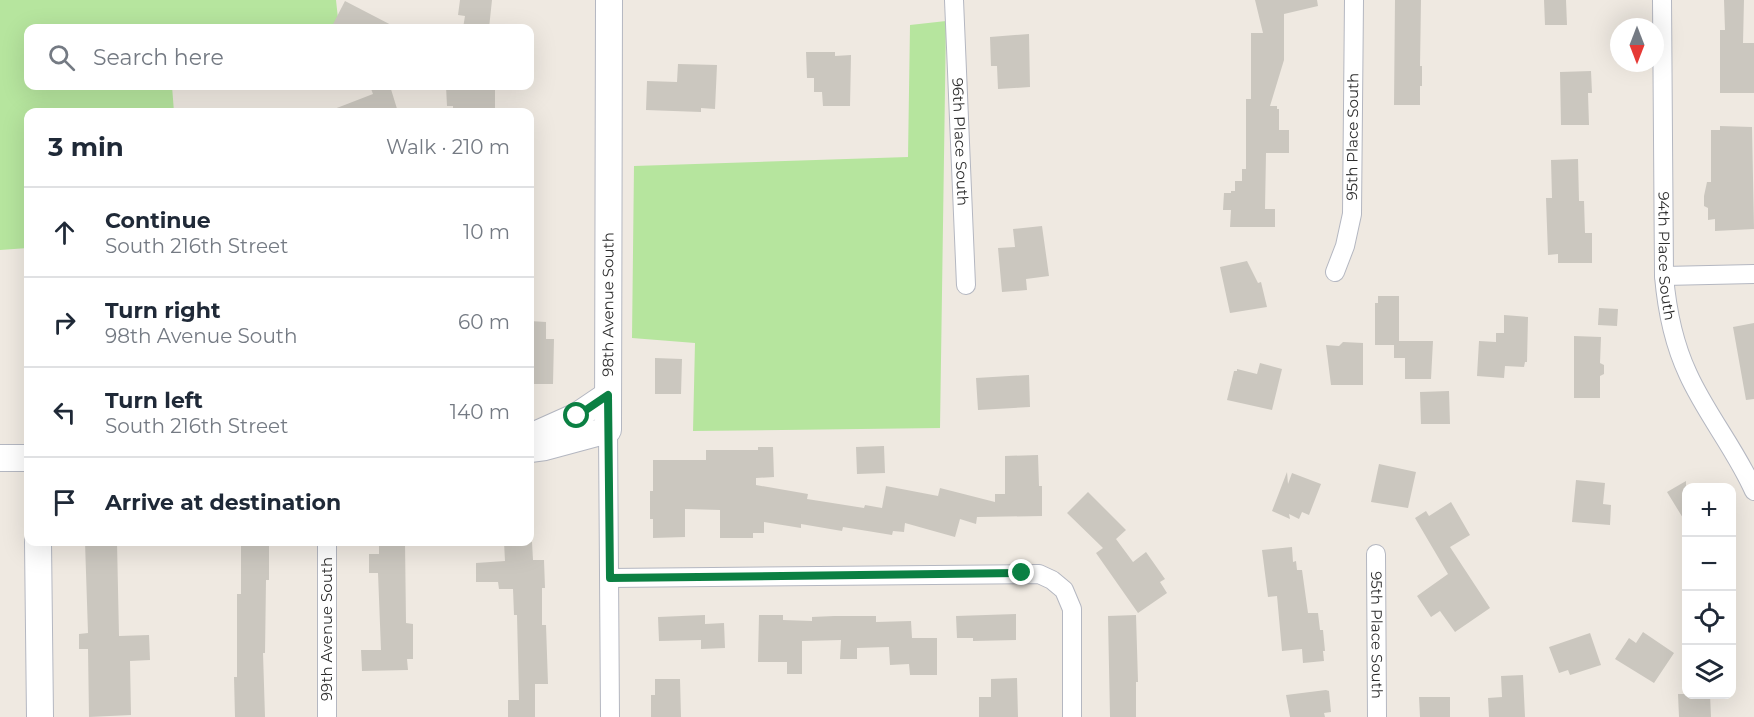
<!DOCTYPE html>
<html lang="en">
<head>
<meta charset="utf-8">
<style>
  body { margin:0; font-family:Montserrat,sans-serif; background:#f2f2f3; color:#1f2937 }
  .controls { position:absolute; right:18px; bottom:18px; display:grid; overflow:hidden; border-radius:12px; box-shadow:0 6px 24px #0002 }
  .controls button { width:54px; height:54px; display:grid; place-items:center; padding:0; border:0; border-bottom:2px solid #e0e1e3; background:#fff; color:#1f2937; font:30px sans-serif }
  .compass { position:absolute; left:1610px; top:18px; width:54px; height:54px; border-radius:50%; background:#fff; box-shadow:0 6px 24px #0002; rotate:180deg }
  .stop { position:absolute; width:18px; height:18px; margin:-14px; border:4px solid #0b8043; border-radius:50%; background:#fff }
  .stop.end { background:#0b8043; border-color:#fff; box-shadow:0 2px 6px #0008 }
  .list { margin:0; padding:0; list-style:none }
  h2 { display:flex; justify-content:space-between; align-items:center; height:78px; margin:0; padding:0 24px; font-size:26px }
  h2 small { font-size:20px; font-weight:400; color:#747a83 }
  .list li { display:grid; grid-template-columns:39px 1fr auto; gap:18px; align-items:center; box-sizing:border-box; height:90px; padding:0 24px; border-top:2px solid #e0e1e3 }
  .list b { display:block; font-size:22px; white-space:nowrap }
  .list p { margin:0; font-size:20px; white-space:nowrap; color:#747a83 }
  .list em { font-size:20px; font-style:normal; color:#747a83 }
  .icon { flex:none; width:33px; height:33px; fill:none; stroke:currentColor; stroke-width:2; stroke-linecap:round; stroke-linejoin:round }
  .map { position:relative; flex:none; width:1754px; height:717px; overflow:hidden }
  .search { position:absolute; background:#fff; box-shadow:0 6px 24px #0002; left:24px; top:24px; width:510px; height:66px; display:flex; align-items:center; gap:15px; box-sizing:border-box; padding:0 21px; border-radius:12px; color:#747a83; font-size:22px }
  .panel { position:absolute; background:#fff; box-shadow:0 6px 24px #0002; left:24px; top:108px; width:510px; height:438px; border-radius:12px }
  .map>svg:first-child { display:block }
</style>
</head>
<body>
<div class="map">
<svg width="1754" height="717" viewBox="0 0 1754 717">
  <rect width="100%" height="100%" fill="#efe9e1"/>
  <path fill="#b6e59e" d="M0 0H336L339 28H28V86H172L174 112H28V248L0 250Z
    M946 21 940 428 693 431 695 343 632 338 634 166 908 157 910 25Z"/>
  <path fill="#cbc7bf" d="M460 0H492L489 28H463L465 16 458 15Z
    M1255 0H1317L1318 6 1284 14V60L1270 106H1277V109H1279V130H1289V153H1266L1265 209H1275V227H1230L1231 210H1223L1224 193H1231V191H1235V181H1242V169H1246V99H1251V33H1263Z
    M1395 0H1421L1420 66H1422V86H1420V105H1394Z
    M1544 0H1566L1567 25H1545Z
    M1724 0H1744L1743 43H1754V93H1720V30H1725Z
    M345 1 397 28H331Z
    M1029 34 1030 87 998 89 997 66H991L990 37Z
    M806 52H835V56L851 55 850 106H823L822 92H814V78H807Z
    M678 64 717 65 715 109 701 108V112L646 110 647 81 677 82Z
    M1591 71 1592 93H1588L1589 125H1561L1560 72Z
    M370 86H390L398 112H329V111L373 94Z
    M446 86H470V90H495V112H453V106H447Z
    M1720 126 1752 127 1754 229 1715 231V219L1708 220V208L1704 206V196L1707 182H1711V130H1720Z
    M1578 159 1579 201H1584L1585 233H1592V263H1558V254L1548 255 1546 198H1552L1551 160Z
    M1042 226 1049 276 1026 279 1027 290 1002 292 998 248 1015 247 1013 229Z
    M1247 261 1258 283 1261 282 1267 307 1230 313 1220 267Z
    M1378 296H1399V341H1433L1431 379H1405V358H1394V345H1375V303H1378Z
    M1599 308 1618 309 1617 326 1598 325Z
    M1504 315 1528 317 1527 362H1525L1524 367 1505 366 1504 378 1477 376 1479 341 1496 342V333H1504Z
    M530 321 546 322V339H554L553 384H530Z
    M1754 323V399L1746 400 1733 327Z
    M1574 336 1601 337 1600 363 1604 365V374L1600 376V398H1574Z
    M1343 342 1363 343V385H1331L1326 345 1339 346Z
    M655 358 682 359 681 394H655Z
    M1260 363 1282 369 1272 410 1227 400 1234 371H1237V369L1257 374Z
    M1029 375 1030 407 978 410 976 378Z
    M1449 391 1450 424H1421L1420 392Z
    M884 446 885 473 857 474 856 447Z
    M758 447H773L774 477 756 478V485L808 494 807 499 864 508 865 505 882 508 886 486 938 496 940 488 995 502V494H1005V456L1038 455 1039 486H1042V516L977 517 976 524 960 519 955 537 905 523 904 532 893 531 892 535 843 527 842 531 801 524V528L764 522V533H753V538H720V510L685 509V537L653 538V519H650V491H653V460H706V450H758Z
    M1379 464 1416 472 1408 508 1371 502Z
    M1287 472 1288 484 1292 473 1321 484 1309 515 1302 512 1299 519 1289 514 1290 519 1272 511Z
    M1576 480 1605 483 1603 504 1611 505 1610 525 1572 522Z
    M1686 481V523L1667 492Z
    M1088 492 1126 530 1116 539 1133 562 1146 552 1165 579 1160 582 1167 593 1138 613 1096 553 1103 548 1067 513Z
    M1451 502 1470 535 1450 547 1490 608 1455 632 1440 611 1431 617 1417 596 1448 574 1415 518 1426 511 1429 516Z
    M85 542H117L119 636 149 635 150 660 130 661 131 715 89 717 88 649H79V634L88 633Z
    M241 542H269V580H266L265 653H263L265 717H235L234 677H237V594H241Z
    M379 542H405L406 623 413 624V659H407L408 670 362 671 361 650H381L378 573H369V554H379Z
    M504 542H532L533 560H544L545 588H542V625H546L548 684H535V717H508V700H519L517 615H514L513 589H499L498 582H476V563L505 561Z
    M1292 547 1293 562 1296 561 1297 570H1302L1308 613H1318L1320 630H1323L1325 651H1323L1324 661 1303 663 1302 649 1282 651 1277 596 1268 597 1262 550Z
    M1016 614V640L973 641V638H957L956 616Z
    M705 615V624L724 623 725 648 701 649V640L659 641 658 617Z
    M759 615H783V620L812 621V617L834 616H876V622L911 621 912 638H937V675H910L909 664 890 665 889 647 857 648V659H840L841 640 802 641V674H787V662H758Z
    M1136 615 1138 682H1136V717H1110L1108 616Z
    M1643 632 1674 653 1654 683 1615 659 1629 638 1636 643Z
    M1590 633 1601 665 1570 675 1568 670 1559 673 1549 647Z
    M1523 675 1525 717H1489L1488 698 1502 697 1501 676Z
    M1017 678 1018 717H979V697H991V679Z
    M655 679H680L681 717H651V695H655Z
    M1326 690 1329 691 1331 712 1324 713 1325 717H1290L1286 695Z
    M1678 694H1710L1711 717H1679Z
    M1419 697H1450V717H1420Z"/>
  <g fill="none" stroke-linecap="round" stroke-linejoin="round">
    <g stroke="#b4b7c1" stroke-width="20">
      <g id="street">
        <path id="s1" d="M954 0 966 285"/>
        <path id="s2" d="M1662 0 1664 276C1667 311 1673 342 1688 374 1706 414 1736 450 1754 491"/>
        <path id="s3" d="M1335 272 1345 246 1352 214 1354 0"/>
        <path d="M1664 276 1754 274"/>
        <path d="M608 430 610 717"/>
        <path d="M327 542V717"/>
        <path id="s4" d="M1376 554 1377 717"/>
        <path d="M610 578 1039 574 1052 580 1064 590 1072 609V717"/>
      </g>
    </g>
    <g stroke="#b4b7c1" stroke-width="28">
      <g id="secondary">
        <path d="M530 437 577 416 608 395"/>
        <path id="s5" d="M530 449 545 447 608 430 609 0"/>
        <path d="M0 458H28"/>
        <path d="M38 542 40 717"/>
      </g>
    </g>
    <use href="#street" stroke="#fff" stroke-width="18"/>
    <use href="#secondary" stroke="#fff" stroke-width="26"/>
  </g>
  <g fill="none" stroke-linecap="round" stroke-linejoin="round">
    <path stroke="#0b8043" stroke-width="8" d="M577 416 608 395 610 578 1022 573"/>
  </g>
  <g text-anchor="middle" stroke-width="4.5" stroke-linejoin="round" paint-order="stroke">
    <g font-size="15" fill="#2e2e2e" stroke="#fff">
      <text dy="5" stroke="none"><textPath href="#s3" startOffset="138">95th Place South</textPath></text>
      <text dy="5" stroke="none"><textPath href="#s1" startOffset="142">96th Place South</textPath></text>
      <text dy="5" stroke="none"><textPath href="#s2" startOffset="256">94th Place South</textPath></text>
      <text dy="5" stroke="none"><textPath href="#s5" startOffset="206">98th Avenue South</textPath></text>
      <text transform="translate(327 629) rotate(-90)" y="5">99th Avenue South</text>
      <text dy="5" stroke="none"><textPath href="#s4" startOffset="81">95th Place South</textPath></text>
    </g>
  </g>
</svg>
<div class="controls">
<button>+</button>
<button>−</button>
<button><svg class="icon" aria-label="locate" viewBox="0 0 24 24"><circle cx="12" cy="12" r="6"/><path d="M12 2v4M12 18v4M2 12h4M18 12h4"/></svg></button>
<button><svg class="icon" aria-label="layers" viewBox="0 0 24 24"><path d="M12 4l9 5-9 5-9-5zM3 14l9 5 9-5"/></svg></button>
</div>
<svg class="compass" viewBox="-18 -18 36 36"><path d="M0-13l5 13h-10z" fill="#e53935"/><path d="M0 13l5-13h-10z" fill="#747a83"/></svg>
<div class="stop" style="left:577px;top:416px"></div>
<div class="stop end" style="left:1022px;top:573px"></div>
<div class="search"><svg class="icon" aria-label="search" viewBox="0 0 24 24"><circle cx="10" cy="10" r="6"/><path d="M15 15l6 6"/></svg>Search here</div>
<section class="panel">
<h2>3 min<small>Walk · 210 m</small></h2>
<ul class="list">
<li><svg class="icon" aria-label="ahead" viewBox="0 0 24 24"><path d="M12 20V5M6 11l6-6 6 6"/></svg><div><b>Continue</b><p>South 216th Street</p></div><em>10 m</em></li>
<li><svg class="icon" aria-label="right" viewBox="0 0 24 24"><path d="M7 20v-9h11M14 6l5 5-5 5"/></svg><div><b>Turn right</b><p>98th Avenue South</p></div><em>60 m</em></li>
<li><svg class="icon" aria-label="left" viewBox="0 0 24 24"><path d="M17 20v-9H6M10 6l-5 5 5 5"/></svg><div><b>Turn left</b><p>South 216th Street</p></div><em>140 m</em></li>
<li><svg class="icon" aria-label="arrive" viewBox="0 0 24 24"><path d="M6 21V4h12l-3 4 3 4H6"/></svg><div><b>Arrive at destination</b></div></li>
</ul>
</section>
</div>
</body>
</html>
